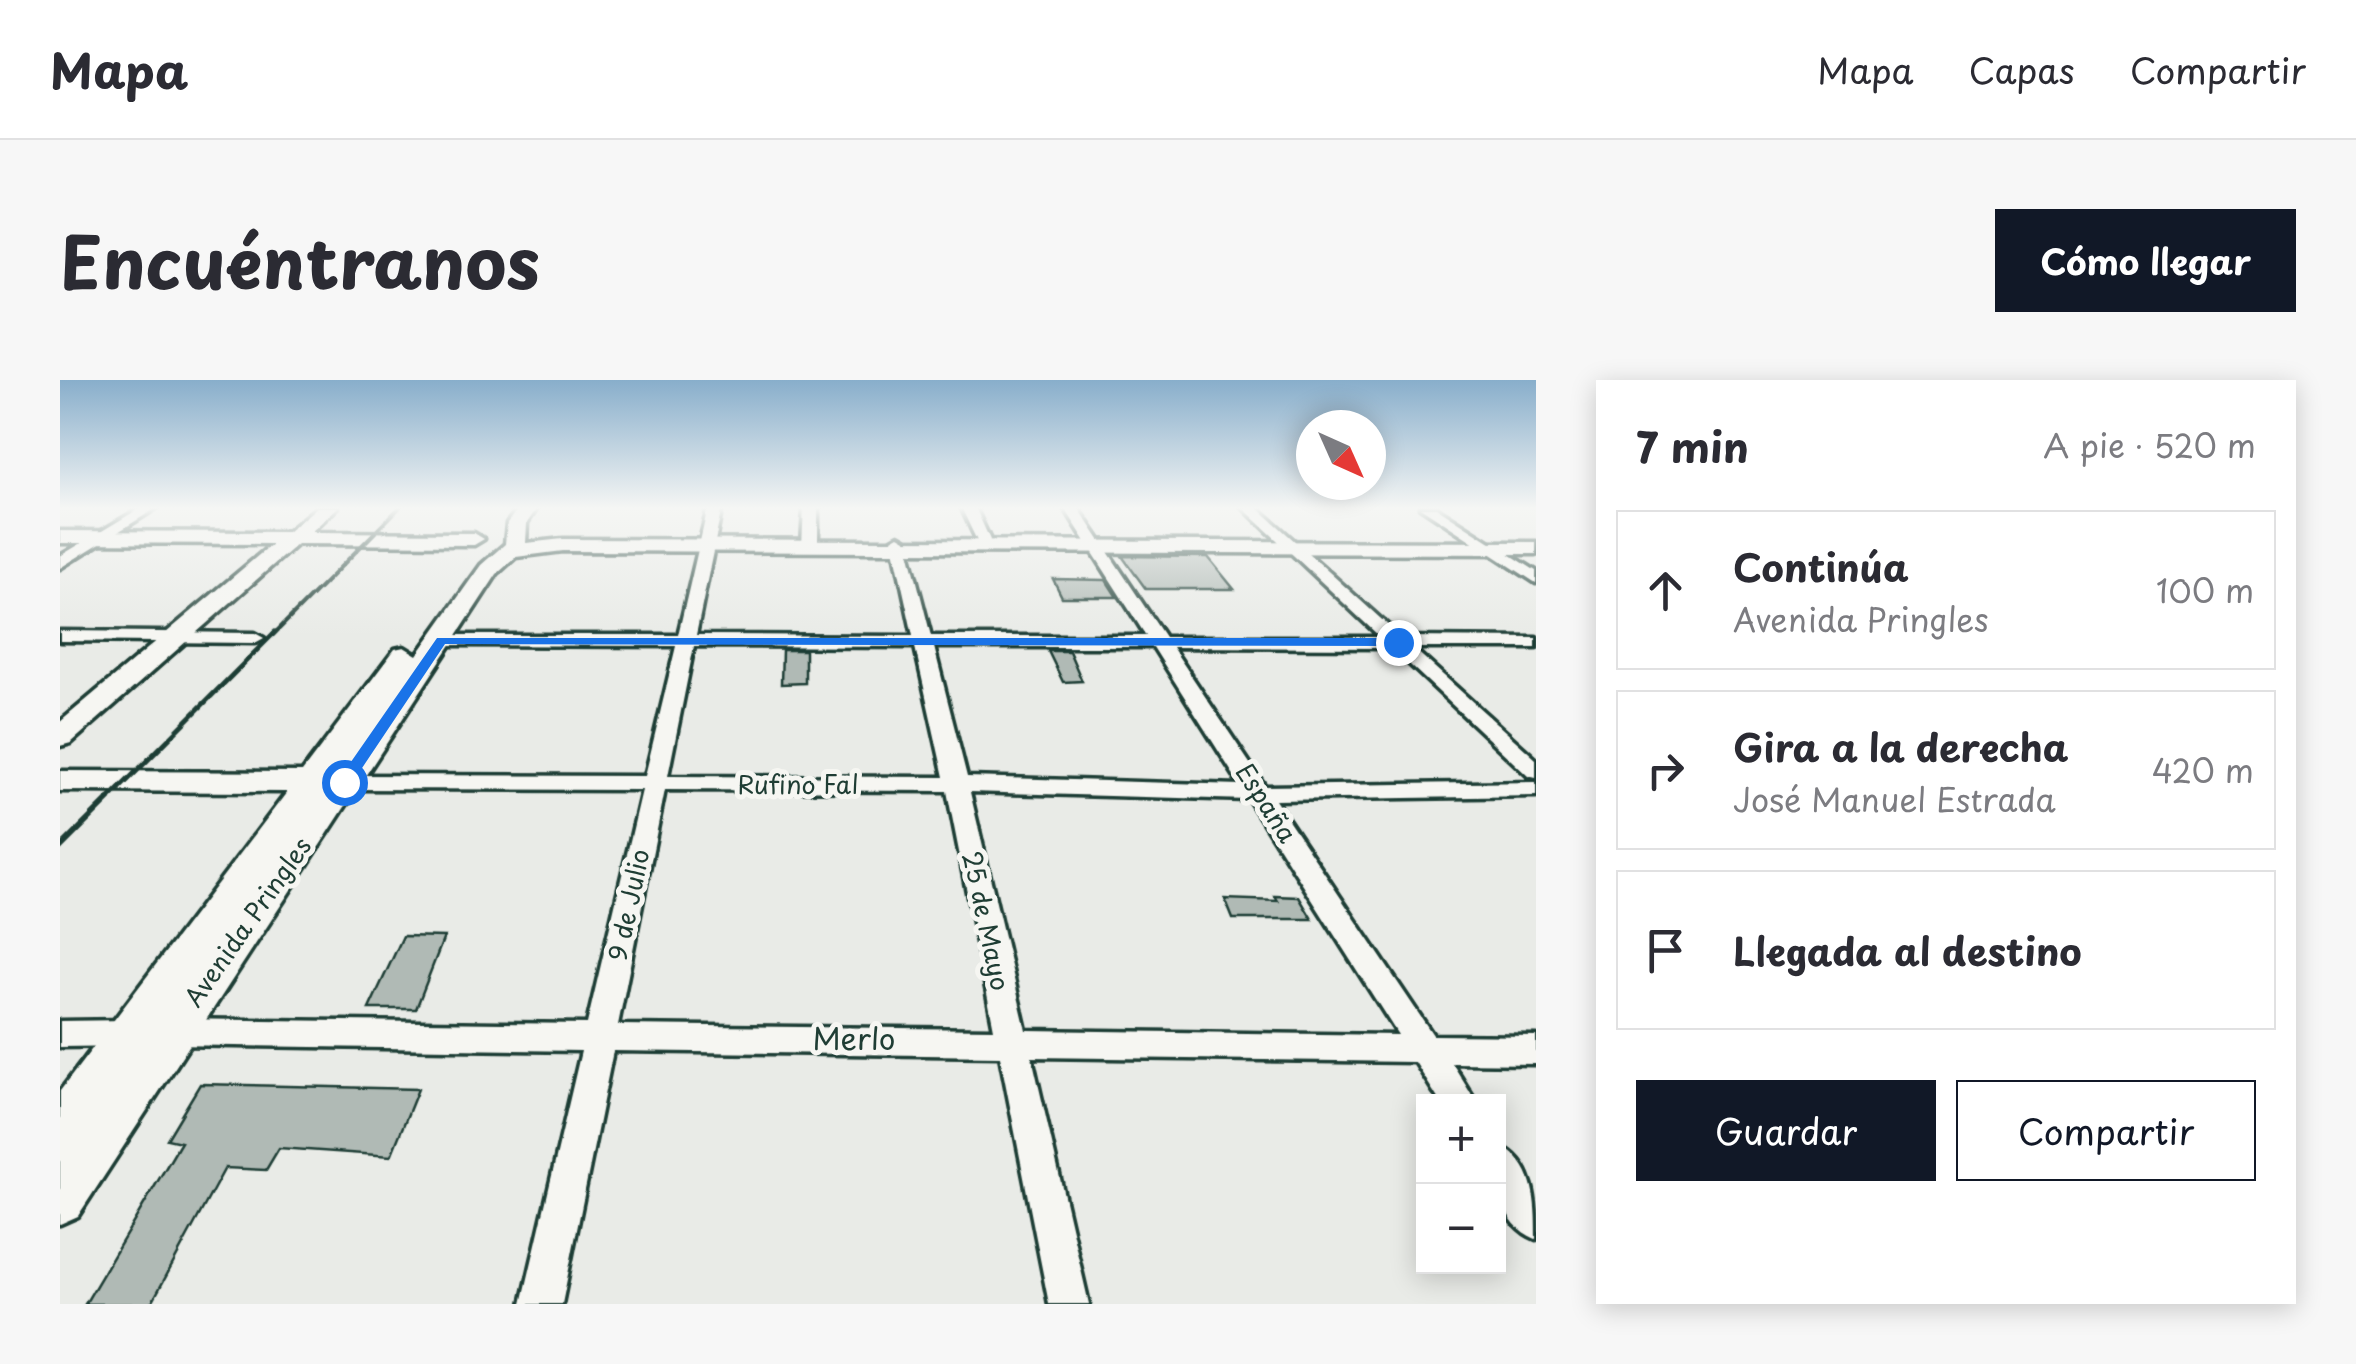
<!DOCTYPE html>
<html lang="es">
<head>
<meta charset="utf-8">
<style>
  body { margin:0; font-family:"Playpen Sans",sans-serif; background:#f7f7f7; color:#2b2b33 }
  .controls { position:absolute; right:30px; bottom:30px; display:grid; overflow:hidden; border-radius:0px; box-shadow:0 5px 25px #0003 }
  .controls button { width:90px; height:90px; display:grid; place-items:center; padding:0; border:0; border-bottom:2px solid #e1e1e2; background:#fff; color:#2b2b33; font:50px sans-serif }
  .compass { position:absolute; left:1236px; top:30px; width:90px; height:90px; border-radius:50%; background:#fff; box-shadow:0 5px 25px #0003; rotate:135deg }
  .stop { position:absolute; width:30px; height:30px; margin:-22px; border:8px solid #1a73e8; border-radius:50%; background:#fff }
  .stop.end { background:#1a73e8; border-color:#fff; box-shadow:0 2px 10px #0008 }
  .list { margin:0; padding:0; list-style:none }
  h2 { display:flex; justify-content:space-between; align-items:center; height:130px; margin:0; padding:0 40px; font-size:42px }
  h2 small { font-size:32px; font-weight:400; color:#7c7c81 }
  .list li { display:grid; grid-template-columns:65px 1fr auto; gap:30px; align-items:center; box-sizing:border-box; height:160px; margin:0 20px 20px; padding:0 20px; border:2px solid #e1e1e2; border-radius:0px }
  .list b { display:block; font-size:38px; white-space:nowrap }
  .list p { margin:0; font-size:32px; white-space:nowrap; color:#7c7c81 }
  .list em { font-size:32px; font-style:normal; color:#7c7c81 }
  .actions { display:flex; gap:20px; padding:30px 40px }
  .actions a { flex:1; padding:22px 0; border:2px solid #111827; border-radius:0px; text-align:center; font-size:35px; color:#111827 }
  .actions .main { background:#111827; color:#fff }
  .icon { flex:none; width:55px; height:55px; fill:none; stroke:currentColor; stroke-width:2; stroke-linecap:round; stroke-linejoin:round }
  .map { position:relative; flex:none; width:1476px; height:924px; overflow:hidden; border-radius:0px }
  header { display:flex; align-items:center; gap:60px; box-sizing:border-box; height:140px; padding:0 50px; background:#fff; border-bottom:2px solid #e1e1e2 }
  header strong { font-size:48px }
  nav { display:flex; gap:55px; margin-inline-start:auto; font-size:35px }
  .intro { display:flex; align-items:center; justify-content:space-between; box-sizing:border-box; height:240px; padding:0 60px }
  h1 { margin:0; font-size:70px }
  .button { padding:25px 45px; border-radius:0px; background:#111827; color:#fff; font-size:35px; font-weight:700 }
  main { display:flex; gap:60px; padding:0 60px }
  aside { flex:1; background:#fff; border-radius:0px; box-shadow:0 5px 25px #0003 }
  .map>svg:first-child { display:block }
</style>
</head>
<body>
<header>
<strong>Mapa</strong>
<nav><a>Mapa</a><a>Capas</a><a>Compartir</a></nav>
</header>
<div class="intro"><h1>Encuéntranos</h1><a class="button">Cómo llegar</a></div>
<main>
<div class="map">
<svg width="1476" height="924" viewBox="0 0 1476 924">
  <rect width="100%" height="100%" fill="#e9ebe7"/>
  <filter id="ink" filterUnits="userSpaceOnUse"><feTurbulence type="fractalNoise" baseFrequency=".01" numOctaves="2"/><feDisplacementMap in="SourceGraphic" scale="20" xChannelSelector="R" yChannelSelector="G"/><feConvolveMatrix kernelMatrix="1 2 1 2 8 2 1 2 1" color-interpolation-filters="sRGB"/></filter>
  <g filter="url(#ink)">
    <path fill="#b0bab5" stroke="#1f3d34" stroke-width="2.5" d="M1062 176 1148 177 1174 209H1086Z
      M993 199 1046 200 1057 217H1002Z
      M722 270H745V303L721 304Z
      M988 271H1009L1022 301 1003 302Z
      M1215 516 1239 517 1252 539H1173L1165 519 1218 521Z
      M343 556 384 557 356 629H309Z
      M140 704 358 709 331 776 219 768 206 790 165 788 91 924H25L121 762 107 759Z"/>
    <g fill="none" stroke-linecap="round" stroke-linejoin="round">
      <g stroke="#1f3d34" stroke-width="7">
        <path id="street" d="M82 127H98L0 188V176Z
          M648 127H662L636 255 853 256 832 159 839 155 846 159 871 256H1086L1004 127H1018L1105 257H1320L1182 127H1197L1341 257 1476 258V268H1353L1476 379V398L1468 396 1332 268 1112 267 1205 406 1476 402V416L1215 420 1373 655 1476 656V684L1392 683 1416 722H1380L1355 682 972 677 1029 924H989L940 676 553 671 502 924H462L521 671 112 665 101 661 96 652 101 643 112 639 527 644 582 410 284 409 273 402 284 395 585 396 616 266 382 265 373 260 382 255H618ZM634 266 855 267 884 397 608 396ZM874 267H1093L1180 405 907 397ZM605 410 887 411 934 649 558 645ZM910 412 1189 420 1338 655 966 650Z
          M744 127H758V166L750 171 742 166Z
          M901 127H915L930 160 928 163H918Z
          M1360 127H1376L1476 191V203Z
          M0 251 195 253 204 258 195 263 0 261Z
          M69 640 80 644 85 653 80 662 69 666 0 667V641Z
          M1438 765C1476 781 1476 823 1476 859 1437 843 1438 801 1438 765Z"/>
      </g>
      <g stroke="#1f3d34" stroke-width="7">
        <path id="secondary" d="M257 127H278L251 152 414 153 424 159 414 165 237 164 11 363 0 366V342L212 164 0 163V151L227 152Z
          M459 127H478L467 143 466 163 503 159 1476 162V174L503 171 456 177 437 194 18 836 0 844V711L227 412 0 411V391L242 392 335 269 344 267 357 275 421 185 445 164 447 143Z"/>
      </g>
      <use href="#street" fill="#f6f6f2" fill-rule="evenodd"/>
      <use href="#secondary" fill="#f6f6f2" fill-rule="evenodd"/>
      <path stroke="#1f3d34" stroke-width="4" d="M213 255 340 127"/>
      <path stroke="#1f3d34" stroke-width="5" d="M47 421 215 252"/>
      <path stroke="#1f3d34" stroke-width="6" d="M0 468 49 419"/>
    </g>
  </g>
  <linearGradient id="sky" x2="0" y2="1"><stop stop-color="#88aecb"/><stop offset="0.5" stop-color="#f5f6f4"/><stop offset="1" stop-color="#f5f6f4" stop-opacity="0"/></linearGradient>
  <rect width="1476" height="256" fill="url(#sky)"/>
  <path fill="#1a73e8" d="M377 258H1338L1344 262 1338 266 385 264 290 406H279L277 402Z"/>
  <g text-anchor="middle" stroke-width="10" stroke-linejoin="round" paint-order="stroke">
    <g font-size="25" fill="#1f3d34" stroke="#f6f6f2">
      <text x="738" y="414">Rufino Fal</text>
      <text transform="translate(1206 423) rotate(57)" y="9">España</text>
      <text transform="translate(569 525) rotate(-78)" y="9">9 de Julio</text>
      <text transform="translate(926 541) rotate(78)" y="9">25 de Mayo</text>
      <text transform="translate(188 542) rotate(-55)" y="9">Avenida Pringles</text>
    </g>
    <g font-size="30" fill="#1f3d34" stroke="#f6f6f2">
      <text x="794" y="670">Merlo</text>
    </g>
  </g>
</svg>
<div class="controls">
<button>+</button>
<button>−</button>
</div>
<svg class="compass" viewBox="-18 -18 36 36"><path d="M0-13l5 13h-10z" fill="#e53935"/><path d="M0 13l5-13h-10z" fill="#7c7c81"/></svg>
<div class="stop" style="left:284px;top:402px"></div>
<div class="stop end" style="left:1338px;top:262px"></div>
</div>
<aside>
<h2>7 min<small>A pie · 520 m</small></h2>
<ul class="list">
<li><svg class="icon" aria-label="ahead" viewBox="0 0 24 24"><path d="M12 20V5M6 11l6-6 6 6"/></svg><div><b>Continúa</b><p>Avenida Pringles</p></div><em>100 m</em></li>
<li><svg class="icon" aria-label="right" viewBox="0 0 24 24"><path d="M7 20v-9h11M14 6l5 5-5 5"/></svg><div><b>Gira a la derecha</b><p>José Manuel Estrada</p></div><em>420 m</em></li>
<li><svg class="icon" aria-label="arrive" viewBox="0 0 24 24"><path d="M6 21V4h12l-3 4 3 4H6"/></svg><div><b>Llegada al destino</b></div></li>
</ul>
<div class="actions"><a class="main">Guardar</a><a>Compartir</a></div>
</aside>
</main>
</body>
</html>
